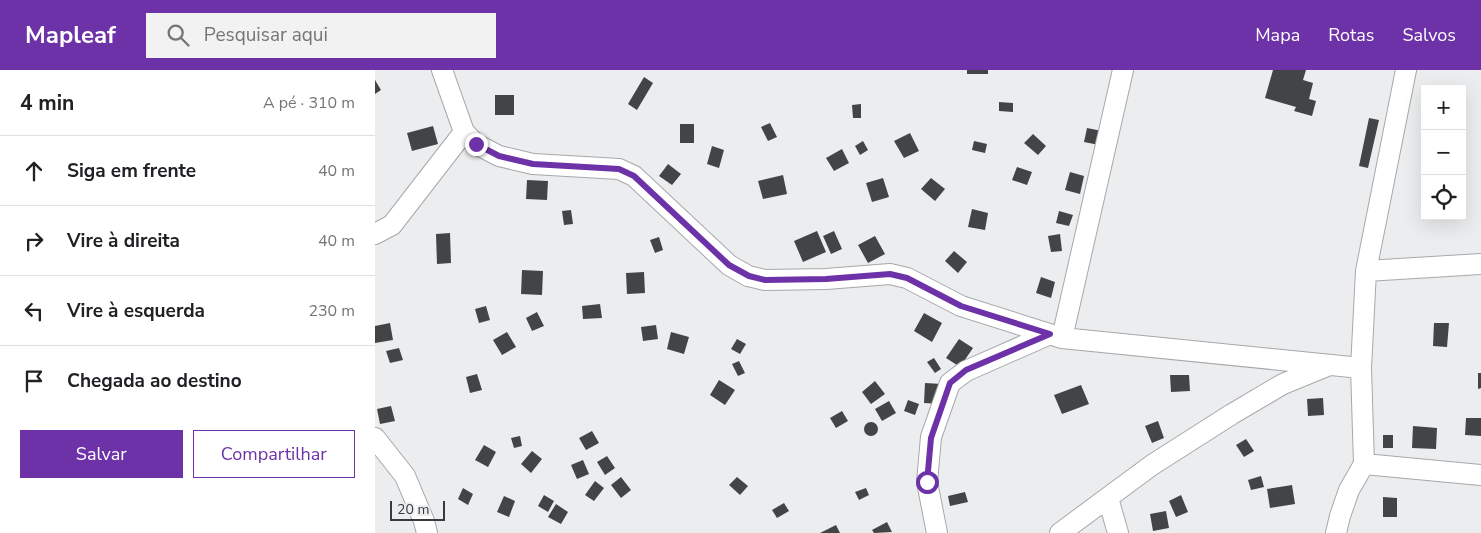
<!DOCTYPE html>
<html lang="pt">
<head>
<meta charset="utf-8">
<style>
  body { margin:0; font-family:"Nunito Sans",sans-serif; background:#f2f2f2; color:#202124 }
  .controls { position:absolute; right:15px; top:15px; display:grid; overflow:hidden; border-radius:0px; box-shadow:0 5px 20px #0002 }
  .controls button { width:45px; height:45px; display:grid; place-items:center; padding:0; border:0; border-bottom:1px solid #e0e0e0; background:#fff; color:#202124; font:25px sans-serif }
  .scale { position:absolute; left:15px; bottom:12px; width:55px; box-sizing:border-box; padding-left:5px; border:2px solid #393a3b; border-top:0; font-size:14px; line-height:18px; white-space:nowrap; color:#393a3b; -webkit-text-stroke:4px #ebedef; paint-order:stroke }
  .stop { position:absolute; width:15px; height:15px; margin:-11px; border:4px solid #6d32a8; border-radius:50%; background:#fff }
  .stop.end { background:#6d32a8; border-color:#fff; box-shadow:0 1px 5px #0008 }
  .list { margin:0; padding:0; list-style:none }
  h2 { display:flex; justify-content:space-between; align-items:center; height:65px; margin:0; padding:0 20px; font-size:21px }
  h2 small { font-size:16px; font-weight:400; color:#757577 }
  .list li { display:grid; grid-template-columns:32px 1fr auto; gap:15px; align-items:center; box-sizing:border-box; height:70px; padding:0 20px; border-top:1px solid #e0e0e0 }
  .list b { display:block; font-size:19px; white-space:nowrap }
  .list em { font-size:16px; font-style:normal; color:#757577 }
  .actions { display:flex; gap:10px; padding:15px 20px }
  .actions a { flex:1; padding:11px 0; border:1px solid #6d32a8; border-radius:0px; text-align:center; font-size:18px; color:#6d32a8 }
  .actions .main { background:#6d32a8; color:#fff }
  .icon { flex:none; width:28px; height:28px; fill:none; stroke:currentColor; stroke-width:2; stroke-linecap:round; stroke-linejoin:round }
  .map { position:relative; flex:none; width:1106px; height:463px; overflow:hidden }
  header { display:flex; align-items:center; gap:30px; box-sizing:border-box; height:70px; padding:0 25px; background:#6d32a8; color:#fff }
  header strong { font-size:24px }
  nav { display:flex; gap:28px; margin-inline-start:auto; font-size:18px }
  .search { width:350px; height:45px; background:#f2f2f2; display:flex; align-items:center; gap:12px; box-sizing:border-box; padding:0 18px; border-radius:0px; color:#757577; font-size:19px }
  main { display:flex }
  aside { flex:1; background:#fff }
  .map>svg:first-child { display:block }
</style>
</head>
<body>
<header>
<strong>Mapleaf</strong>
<div class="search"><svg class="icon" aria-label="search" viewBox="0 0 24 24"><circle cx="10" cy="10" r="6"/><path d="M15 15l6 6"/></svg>Pesquisar aqui</div>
<nav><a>Mapa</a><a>Rotas</a><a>Salvos</a></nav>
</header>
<main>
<aside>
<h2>4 min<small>A pé · 310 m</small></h2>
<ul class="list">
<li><svg class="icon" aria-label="ahead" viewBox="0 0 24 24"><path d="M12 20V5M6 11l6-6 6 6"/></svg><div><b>Siga em frente</b></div><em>40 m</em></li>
<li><svg class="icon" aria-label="right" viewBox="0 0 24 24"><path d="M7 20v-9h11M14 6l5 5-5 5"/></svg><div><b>Vire à direita</b></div><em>40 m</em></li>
<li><svg class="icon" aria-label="left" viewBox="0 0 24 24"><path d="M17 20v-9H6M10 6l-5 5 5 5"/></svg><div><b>Vire à esquerda</b></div><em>230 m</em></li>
<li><svg class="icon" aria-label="arrive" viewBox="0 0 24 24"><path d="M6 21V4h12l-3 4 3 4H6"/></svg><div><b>Chegada ao destino</b></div></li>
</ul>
<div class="actions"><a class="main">Salvar</a><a>Compartilhar</a></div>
</aside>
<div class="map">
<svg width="1106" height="463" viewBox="0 0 1106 463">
  <rect width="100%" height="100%" fill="#ebedef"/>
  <path fill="#434446" d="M592 0H613V4H592Z
    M898 0H931L928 10 938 13 934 29 941 31 937 46 919 41 921 37 890 28Z
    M269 7 278 13 262 40 253 34Z
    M0 10 6 20 0 24Z
    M120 25H139V45H120Z
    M624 32 638 33V42L624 41Z
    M486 34V48H478L477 35Z
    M994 48 1004 50 993 98 984 96Z
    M395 53 402 67 393 71 386 57Z
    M305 54H319V73H305Z
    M58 56 63 74 37 81 32 63Z
    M712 58 727 61 724 75 709 72Z
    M535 63 544 81 529 88 519 71Z
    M658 64 671 76 663 85 649 73Z
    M488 71 493 80 485 85 480 76Z
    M599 71 612 74 610 83 597 80Z
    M337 76 349 80 344 98 332 94Z
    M467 79 474 93 459 101 451 88Z
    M293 94 306 104 297 115 284 106Z
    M642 97 657 102 652 115 637 110Z
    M695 102 709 106 705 124 690 120Z
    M408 105 412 124 388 129 383 111Z
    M508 108 514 127 497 132 491 113Z
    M556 108 570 119 560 131 546 119Z
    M152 110 173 111 172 130 151 129Z
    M597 139 613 143 610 160 593 157Z
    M196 140 198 154 189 155 187 141Z
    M684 141 698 145 694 156 681 153Z
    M442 161 451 182 428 192 419 171Z
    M459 161 467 179 456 184 448 166Z
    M75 163 76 193 62 194 61 164Z
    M685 164 687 181 676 182 673 166Z
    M500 166 510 184 493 193 483 175Z
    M284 167 288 180 280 183 275 170Z
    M579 181 592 192 583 203 570 191Z
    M147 200 168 201 167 225 146 224Z
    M269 202 270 223 252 224 251 203Z
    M666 207 680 212 676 228 661 223Z
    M225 234 227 248 208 249 207 236Z
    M111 236 115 250 104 253 100 239Z
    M162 242 169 256 157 261 151 248Z
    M549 243 567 253 557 272 539 261Z
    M15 253 18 270 0 273V256Z
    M1059 253H1074L1072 277 1058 276Z
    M281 255 283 269 268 271 266 257Z
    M132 262 141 277 127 285 118 270Z
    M296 262 314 267 309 284 292 279Z
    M362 269 371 274 365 284 356 279Z
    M584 269 598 278 585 297 571 288Z
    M24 278 28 290 15 293 11 281Z
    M559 288 566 299 560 303 552 292Z
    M364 291 370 303 363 306 357 294Z
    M1103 303H1106V318L1103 319Z
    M102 304 107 320 95 323 91 307Z
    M795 305H814L815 321 796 322Z
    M344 310 360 320 350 335 335 325Z
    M500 311 510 324 496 334 487 322Z
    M550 313 567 314 566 334 549 333Z
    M706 315 714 334 687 344 679 325Z
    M948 328 949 345 933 346 932 329Z
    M533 330 544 334 540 345 529 341Z
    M514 331 521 343 507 351 500 339Z
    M16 336 20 351 5 354 2 339Z
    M467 341 473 351 461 358 455 348Z
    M1091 348H1106V366L1090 365Z
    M783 351 789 368 777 373 770 356Z
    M489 359a7 7 0 1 1 14 0a7 7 0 1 1-14 0Z
    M1038 356 1062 358 1061 379 1037 378Z
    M217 361 224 373 211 380 204 368Z
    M1008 365H1018V378H1008Z
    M145 366 147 376 139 378 136 368Z
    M871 369 879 381 869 387 861 375Z
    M109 375 121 382 113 397 100 390Z
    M157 381 167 389 156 403 146 394Z
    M232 386 240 398 230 405 222 392Z
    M208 390 214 404 202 409 196 395Z
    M886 406 889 417 876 420 873 410Z
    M246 407 256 420 246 428 236 415Z
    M362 407 373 416 365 425 354 415Z
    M220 411 229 418 219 431 210 425Z
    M917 415 920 434 895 438 892 419Z
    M88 418 98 424 93 435 83 429Z
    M491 418 494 425 484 430 480 422Z
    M590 422 593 432 575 436 573 426Z
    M169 425 179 431 173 442 163 436Z
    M806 425 813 442 801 447 794 431Z
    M129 426 140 431 134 447 122 442Z
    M1008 427 1022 428V447H1008Z
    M409 433 414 441 402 448 397 440Z
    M181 434 193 442 186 454 173 447Z
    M791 441 794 458 778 461 775 444Z
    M512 452 517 462 499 463 497 460Z
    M461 455 465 463H445Z"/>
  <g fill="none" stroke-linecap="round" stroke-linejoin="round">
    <g stroke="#a6a8aa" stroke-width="22">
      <path id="street" d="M67 0 89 62 101 74 124 86 158 94 244 99 259 106 354 195 373 206 390 210 451 209 515 204 532 208 586 236 687 268 986 298 991 201 1031 0
        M0 164 17 155 89 62
        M991 201 1106 194
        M687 268 748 0
        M0 368 30 406 49 451 52 463
        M989 394 1106 405
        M733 428 743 463
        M562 463 552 412 556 367 575 313 591 301 675 264
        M685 463 777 395 857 344 908 314 952 296
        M961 463 965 446 974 420 989 394 986 298"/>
    </g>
    <use href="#street" stroke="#fff" stroke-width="20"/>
  </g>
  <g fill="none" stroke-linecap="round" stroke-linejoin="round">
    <path stroke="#6d32a8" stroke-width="6" d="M101 74 124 86 158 94 244 99 259 106 354 195 374 206 390 210 451 209 515 204 532 208 586 236 675 264 591 300 575 313 556 368 552 412"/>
  </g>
</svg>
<div class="controls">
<button>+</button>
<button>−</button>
<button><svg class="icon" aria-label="locate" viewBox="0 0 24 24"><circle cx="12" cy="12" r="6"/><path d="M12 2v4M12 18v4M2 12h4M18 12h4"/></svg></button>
</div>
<div class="scale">20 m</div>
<div class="stop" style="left:552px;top:412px"></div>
<div class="stop end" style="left:101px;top:74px"></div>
</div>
</main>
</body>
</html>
